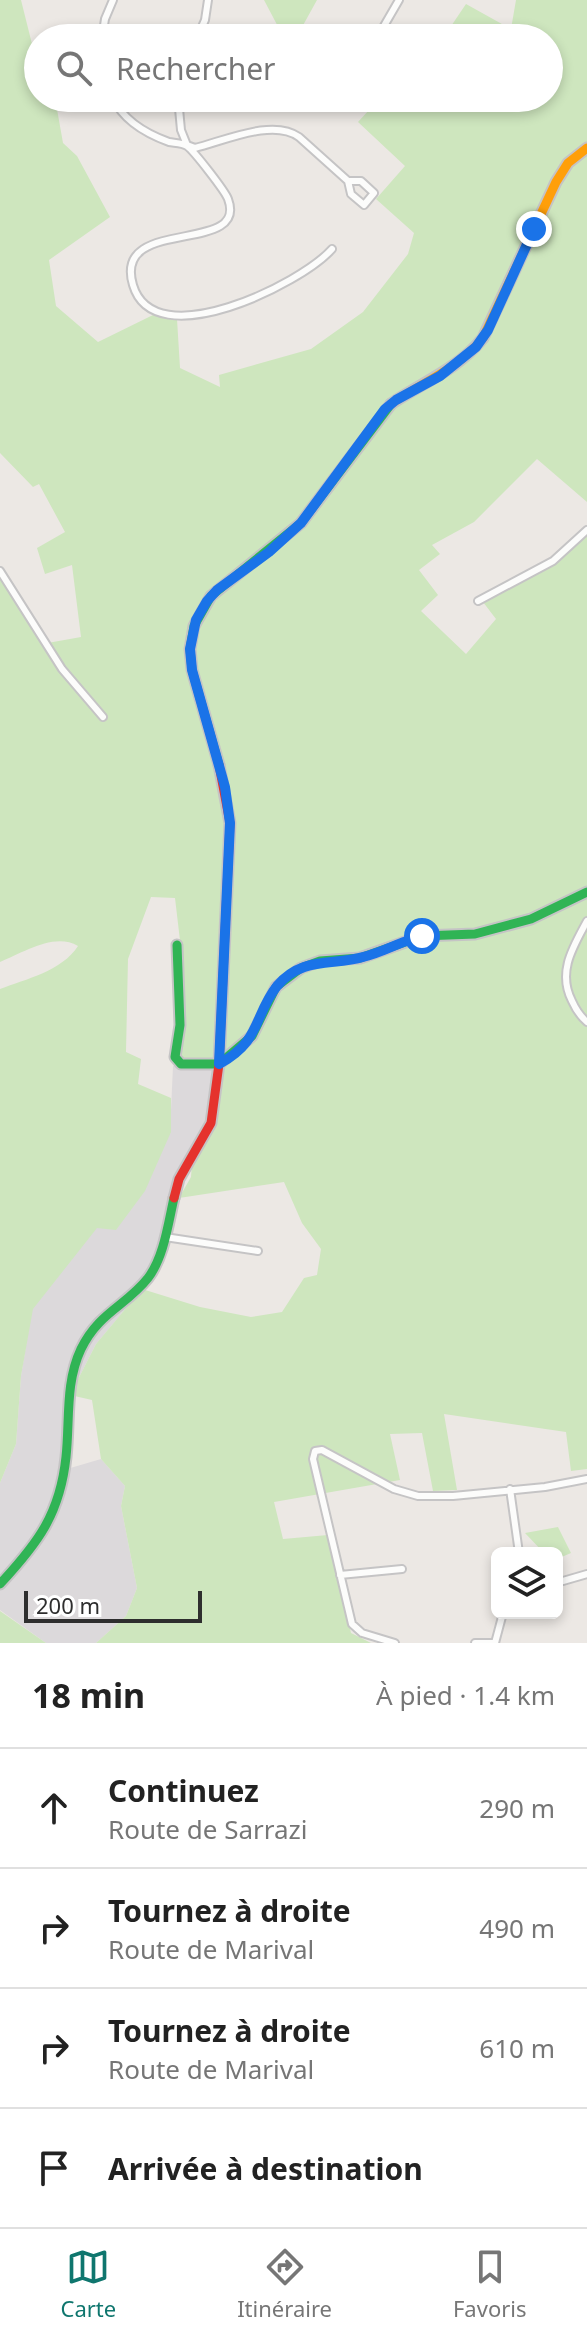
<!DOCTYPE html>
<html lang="fr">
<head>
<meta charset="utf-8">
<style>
  body { margin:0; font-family:"Noto Sans",sans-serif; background:#f6f6f6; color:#222 }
  .controls { position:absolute; right:24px; bottom:24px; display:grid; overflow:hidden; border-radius:12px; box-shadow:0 4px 12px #0003 }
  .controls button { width:72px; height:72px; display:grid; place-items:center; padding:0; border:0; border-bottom:2px solid #e0e0e0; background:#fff; color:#222; font:40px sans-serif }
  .scale { position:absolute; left:24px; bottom:20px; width:178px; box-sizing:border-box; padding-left:8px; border:4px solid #2e2e2e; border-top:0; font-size:22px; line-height:28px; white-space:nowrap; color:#2e2e2e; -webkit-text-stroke:6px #fff; paint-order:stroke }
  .stop { position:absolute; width:24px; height:24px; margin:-18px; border:6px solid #1a73e8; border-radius:50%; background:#fff }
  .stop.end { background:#1a73e8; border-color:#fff; box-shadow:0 2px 8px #0008 }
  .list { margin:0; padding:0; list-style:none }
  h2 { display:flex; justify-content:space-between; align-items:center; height:104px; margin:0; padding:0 32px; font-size:34px }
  h2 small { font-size:26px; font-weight:400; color:#767676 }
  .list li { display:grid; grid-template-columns:52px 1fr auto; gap:24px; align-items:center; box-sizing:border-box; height:120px; padding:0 32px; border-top:2px solid #e0e0e0 }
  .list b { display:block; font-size:30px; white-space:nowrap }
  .list p { margin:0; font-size:26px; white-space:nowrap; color:#767676 }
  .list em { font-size:26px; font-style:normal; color:#767676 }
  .icon { flex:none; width:44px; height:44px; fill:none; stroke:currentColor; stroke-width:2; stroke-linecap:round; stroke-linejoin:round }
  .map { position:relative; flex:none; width:587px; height:1643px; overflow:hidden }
  .search { position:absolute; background:#fff; box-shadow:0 4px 12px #0003; left:24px; right:24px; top:24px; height:88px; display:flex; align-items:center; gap:20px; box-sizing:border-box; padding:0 28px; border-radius:44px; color:#767676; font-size:30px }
  .sheet { height:584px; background:#fff }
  nav { display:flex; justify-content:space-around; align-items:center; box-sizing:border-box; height:112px; border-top:2px solid #e0e0e0; background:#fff; font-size:22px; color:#767676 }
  nav a { display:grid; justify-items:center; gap:4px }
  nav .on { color:#0f766e }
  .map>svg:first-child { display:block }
</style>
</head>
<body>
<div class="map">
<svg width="587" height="1643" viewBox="0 0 587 1643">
  <rect width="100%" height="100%" fill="#ece8e4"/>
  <path fill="#dcd9db" d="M173 1066 221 1069 211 1130 180 1189 161 1260 153 1276 96 1344 70 1395 67 1469 101 1459 125 1486 121 1506 137 1588 126 1616 96 1643H46L0 1610V1483L16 1444 21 1376 32 1309 170 1132Z"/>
  <path fill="#cee6be" d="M0 0H21L34 52 38 60V98H55L63 143 77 156 110 217 49 260 56 306 98 342 153 315 177 319 180 368 220 387 219 375 311 349 363 312 408 254 414 233 376 199 405 166 358 122 380 98 393 106 400 98H549V38H443L466 4 511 29 516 0H587V502L537 459 474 522 432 545 440 554 419 570 438 595 421 611 466 654 496 619 483 602 550 567 587 534V1469L571 1471 566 1432 444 1414 457 1490 433 1491 422 1433 390 1434 400 1480 274 1502 283 1539 328 1535 351 1633 371 1643H96L126 1616 137 1588 121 1506 125 1486 101 1459 92 1400 70 1395 96 1344 142 1289 200 1307 251 1317 282 1312 304 1278 317 1275 321 1249 302 1223 284 1182 179 1198 191 1177 192 1163 211 1130 221 1069 178 1058 181 949 175 898 151 897 128 959 126 1052 141 1059 138 1084 171 1098V1132L145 1191 116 1230 97 1228 33 1309 21 1376 16 1444 0 1483V989C26 979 62 971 78 946 54 932 23 953 0 962V578L42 644 81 637 72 565 45 574 37 548 65 532 39 484 33 487 0 453Z
    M264 0H317L296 38H284Z
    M558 1527 571 1553 557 1559V1553H544L525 1533Z
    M0 1610V1611L46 1643H0Z"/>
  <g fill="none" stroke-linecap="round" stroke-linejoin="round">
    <g stroke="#c5c4c5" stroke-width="10">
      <path id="street" d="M102 38 105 19 113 0
        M197 38 205 20 208 0
        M377 38 399 0
        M113 98C123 120 147 134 169 142 174 143 183 143 187 146 194 151 225 191 228 199 249 256 112 215 133 285 154 357 301 284 332 249
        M178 98 181 130 187 145 195 148C224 141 273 118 299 137L348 181 351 194 364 205 374 193 361 181H348
        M0 571 62 669 103 717
        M478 601 553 561 587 530
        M587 921C573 947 557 972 572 1001 576 1010 580 1016 587 1022
        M165 1237 258 1251
        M510 1489 519 1553
        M340 1575 402 1569
        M557 1581H563L587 1574
        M395 1643 362 1633 352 1624 313 1459 315 1451 322 1450 394 1489 418 1496H453L545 1487 587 1479
        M475 1643H495
        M495 1643 503 1613"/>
    </g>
    <g stroke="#c5c4c5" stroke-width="13">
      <path id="fast" d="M219 765 192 670 190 649 194 626 211 596 301 523 391 404
        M177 945 180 1025 175 1057 181 1064H219
        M219 1064 252 1036 276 987 301 968 320 961 360 958 422 936 475 934 531 919 587 892
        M0 1584C38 1543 60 1514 66 1457 70 1420 65 1383 81 1349 99 1312 126 1306 148 1278 164 1257 168 1224 174 1198"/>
    </g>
    <g stroke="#c5c4c5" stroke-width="13">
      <path id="slow" d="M391 404C423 382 457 370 483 338L556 182 568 163 587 148"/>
    </g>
    <g stroke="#c5c4c5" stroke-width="13">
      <path id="jam" d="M174 1198 179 1179 211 1123 219 1064 230 823 219 765"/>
    </g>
    <use href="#street" stroke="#fcfcfb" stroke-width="6"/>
    <use href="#fast" stroke="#30b455" stroke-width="9"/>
    <use href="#slow" stroke="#ff9f0a" stroke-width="9"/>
    <use href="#jam" stroke="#e5322d" stroke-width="9"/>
  </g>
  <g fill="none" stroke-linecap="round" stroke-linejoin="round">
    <path stroke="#1a73e8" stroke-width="10" d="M422 936C401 941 384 952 363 957 332 966 302 956 277 986 254 1015 261 1042 219 1064L230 823 225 787 192 670 190 649 196 620 207 601 217 590 269 552 301 523 385 409 396 400 440 376 476 347 488 330 534 229"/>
  </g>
</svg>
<div class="controls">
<button><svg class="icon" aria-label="layers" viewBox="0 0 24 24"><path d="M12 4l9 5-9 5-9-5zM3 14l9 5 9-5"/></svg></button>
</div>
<div class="scale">200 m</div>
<div class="stop" style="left:422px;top:936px"></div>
<div class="stop end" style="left:534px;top:229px"></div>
<div class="search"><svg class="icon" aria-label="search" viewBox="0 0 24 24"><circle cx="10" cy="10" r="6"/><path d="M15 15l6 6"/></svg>Rechercher</div>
</div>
<section class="sheet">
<h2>18 min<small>À pied · 1.4 km</small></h2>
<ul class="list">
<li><svg class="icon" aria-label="ahead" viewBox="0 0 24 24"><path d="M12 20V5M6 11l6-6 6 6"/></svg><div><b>Continuez</b><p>Route de Sarrazi</p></div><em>290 m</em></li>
<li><svg class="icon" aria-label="right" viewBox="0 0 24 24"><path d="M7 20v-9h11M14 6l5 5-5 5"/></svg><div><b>Tournez à droite</b><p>Route de Marival</p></div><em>490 m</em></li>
<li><svg class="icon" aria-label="right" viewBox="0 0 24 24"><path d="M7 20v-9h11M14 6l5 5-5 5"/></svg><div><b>Tournez à droite</b><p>Route de Marival</p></div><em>610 m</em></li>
<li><svg class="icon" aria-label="arrive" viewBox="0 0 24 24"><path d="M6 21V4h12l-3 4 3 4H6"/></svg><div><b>Arrivée à destination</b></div></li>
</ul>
</section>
<nav>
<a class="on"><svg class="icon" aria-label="map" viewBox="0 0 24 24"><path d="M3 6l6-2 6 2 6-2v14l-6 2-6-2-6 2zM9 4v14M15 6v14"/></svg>Carte</a>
<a><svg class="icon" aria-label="directions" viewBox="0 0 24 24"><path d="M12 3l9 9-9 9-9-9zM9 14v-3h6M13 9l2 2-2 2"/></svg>Itinéraire</a>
<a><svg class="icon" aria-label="saved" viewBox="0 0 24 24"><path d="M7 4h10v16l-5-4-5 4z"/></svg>Favoris</a>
</nav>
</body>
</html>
